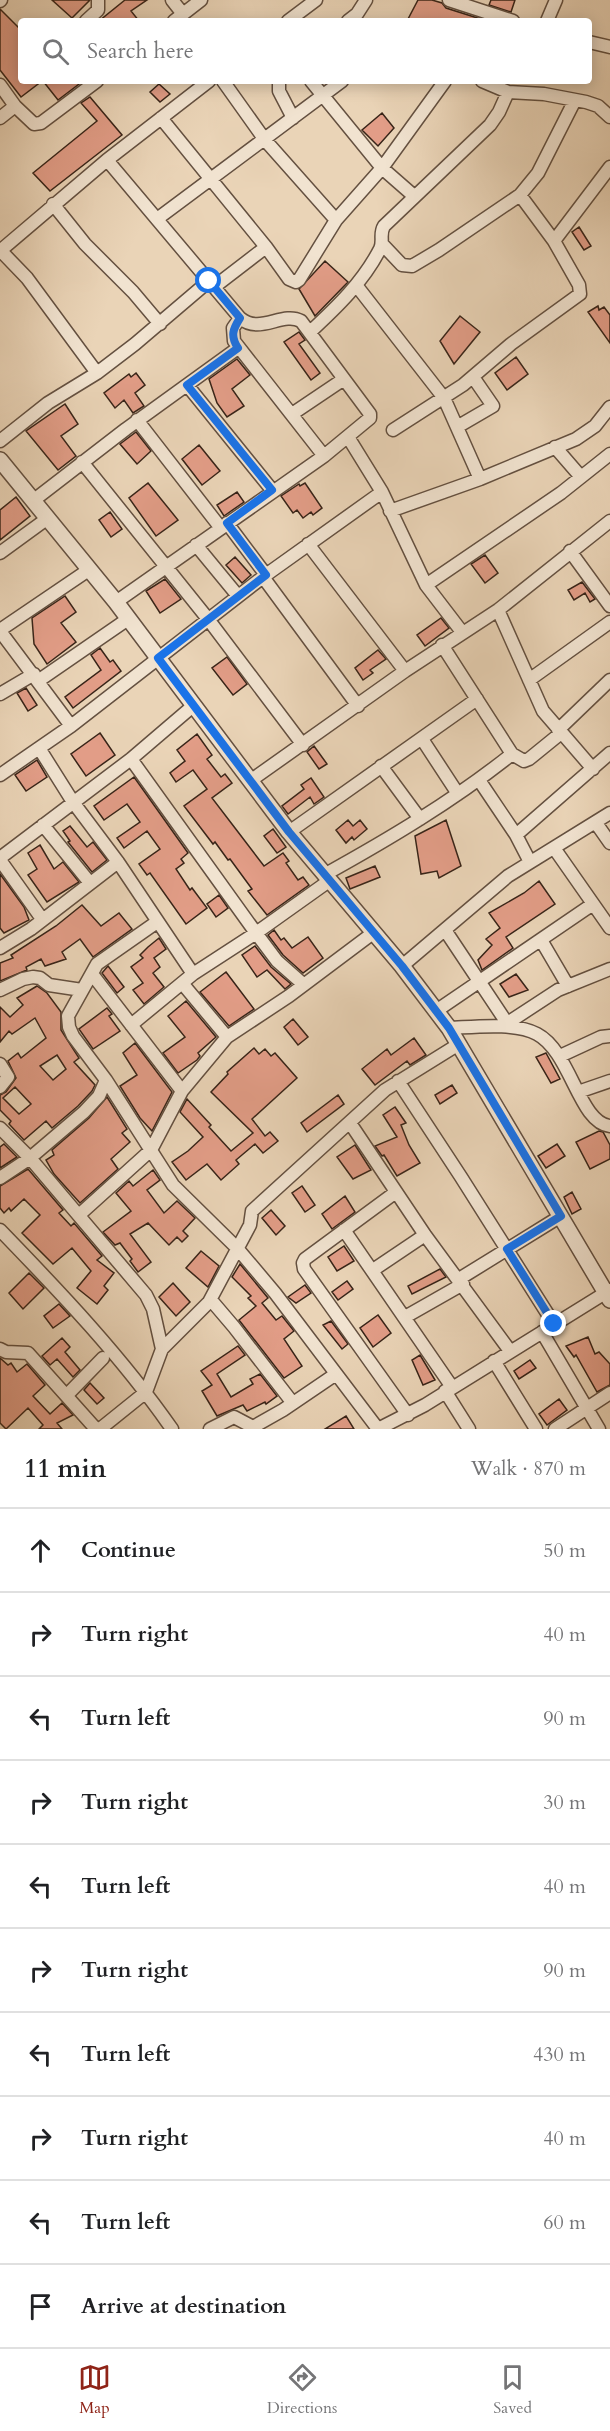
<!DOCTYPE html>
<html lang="en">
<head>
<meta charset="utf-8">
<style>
  body { margin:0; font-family:Cardo,serif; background:#f2f2f2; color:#202124 }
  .stop { position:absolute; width:18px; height:18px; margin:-14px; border:4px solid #1a73e8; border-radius:50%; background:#fff }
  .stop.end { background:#1a73e8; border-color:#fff; box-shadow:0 2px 6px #0008 }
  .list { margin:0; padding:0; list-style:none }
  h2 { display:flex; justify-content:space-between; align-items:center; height:78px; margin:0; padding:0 24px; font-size:26px }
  h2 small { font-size:20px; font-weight:400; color:#757577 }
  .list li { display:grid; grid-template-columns:39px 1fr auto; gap:18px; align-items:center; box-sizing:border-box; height:84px; padding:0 24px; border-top:2px solid #e0e0e0 }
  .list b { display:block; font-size:22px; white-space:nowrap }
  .list em { font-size:20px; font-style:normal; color:#757577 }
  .icon { flex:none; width:33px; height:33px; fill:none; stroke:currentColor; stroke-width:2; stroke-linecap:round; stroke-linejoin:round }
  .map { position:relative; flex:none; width:610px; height:1429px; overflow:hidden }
  .search { position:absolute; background:#fff; box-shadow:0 3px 15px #0003; left:18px; right:18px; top:18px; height:66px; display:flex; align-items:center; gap:15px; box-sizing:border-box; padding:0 21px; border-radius:6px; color:#757577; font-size:22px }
  .sheet { height:918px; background:#fff }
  nav { display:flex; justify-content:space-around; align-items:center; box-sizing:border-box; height:84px; border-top:2px solid #e0e0e0; background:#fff; font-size:16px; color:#757577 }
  nav a { display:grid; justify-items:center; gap:3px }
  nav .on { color:#8f2418 }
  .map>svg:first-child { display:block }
</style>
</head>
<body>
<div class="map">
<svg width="610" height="1429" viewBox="0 0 610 1429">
  <rect width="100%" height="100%" fill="#ead4b7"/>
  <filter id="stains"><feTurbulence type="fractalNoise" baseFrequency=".00333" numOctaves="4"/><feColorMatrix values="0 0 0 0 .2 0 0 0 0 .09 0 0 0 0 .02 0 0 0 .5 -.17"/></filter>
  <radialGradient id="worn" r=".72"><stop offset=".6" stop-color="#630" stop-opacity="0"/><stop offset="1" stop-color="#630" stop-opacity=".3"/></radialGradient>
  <path fill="#e29d87" stroke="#382418" stroke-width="1.5" fill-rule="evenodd" d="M52 0H90L72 18Z
    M125 0H147L131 11 139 21H99Z
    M418 0H432L442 3 446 8 487 21H407Z
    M491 0H515L511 12 489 5Z
    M0 9 21 30V81H42L21 97 0 70Z
    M43 81H83L58 100Z
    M159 84 170 94 160 102 150 92Z
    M90 97 122 135 50 191 33 173 97 121 81 103Z
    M382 113 394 128 378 146 362 130Z
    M579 227 591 246 584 250 572 232Z
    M325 261 348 282 315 316 299 289Z
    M598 306 599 310 604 307 610 315V343L588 312Z
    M460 316 480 332 454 364 440 341Z
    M299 332 305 340 299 344 320 373 311 380 284 342Z
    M516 357 528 374 507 390 495 373Z
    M237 359 250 375 232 389 244 406 227 417 217 403 209 379Z
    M136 373 145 385 135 393 144 406 133 413 124 400 115 408 104 393 129 374 131 377Z
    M65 404 78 424 61 436 76 456 58 470 26 431Z
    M136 432 151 451 137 464 120 444Z
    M199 445 220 471 202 485 182 459Z
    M148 483 178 520 156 536 129 498Z
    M305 483 322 508 313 515 311 512 303 518 297 510 293 513 281 496 299 484 300 486Z
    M237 492 244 502 224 516 217 505Z
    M16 497 30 516 0 540V510Z
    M110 512 122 529 111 537 99 520Z
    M485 555 498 573 485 583 471 564Z
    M235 557 251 575 242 583 226 565Z
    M165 579 181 599 160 613 146 591Z
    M582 582 595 599 590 602 585 593 574 600 568 590Z
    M65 596 76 612 61 623 76 642 47 664 34 644 32 618Z
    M441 618 449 628 425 646 417 635Z
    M100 648 110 662 113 660 121 671 73 708 65 697 101 670 91 655Z
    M378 650 386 659 370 670 373 673 363 680 355 668Z
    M227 657 247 684 233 695 212 668Z
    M26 688 37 705 28 711 17 693Z
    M100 733 115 755 86 776 71 754Z
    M197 734 212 755 207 759 221 777 225 774 232 783 212 798 235 828 264 866 283 853 289 861 286 863 298 880 303 877 309 885 267 915 248 891 252 889 230 859 228 860 215 842 213 844 184 806 207 789 193 770 176 782 170 773 185 761 177 750Z
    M314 746 327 764 319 769 307 752Z
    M37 760 47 777 26 791 15 775Z
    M134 777 188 853 181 859 184 863 176 869 190 890 192 888 207 908 186 924 150 873 147 875 139 864 160 849 147 831 124 848 117 838 140 822 127 804 104 820 94 806Z
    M311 778 324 797 314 804 310 797 288 814 282 806 304 789 301 785Z
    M348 820 353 826 360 820 367 829 354 840 352 837 346 843 336 830Z
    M446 820 461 866 439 878 437 871 421 874 415 836Z
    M70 826 87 847 93 842 107 860 92 872 68 842 70 841 63 831Z
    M273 829 286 847 277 853 264 836Z
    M40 845 54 869 63 862 79 882 47 902 28 875 37 869 28 853Z
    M375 866 380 877 350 889 346 878Z
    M0 874 24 907 29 920 4 933 0 928Z
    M539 881 555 904 506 937 513 948 482 970 478 960 492 945 486 939 500 928 489 913 524 893Z
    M219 895 228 908 216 917 207 904Z
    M82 905 101 926 119 913 132 929 93 957 80 939 62 952 66 959 45 966 41 959 26 967 27 970 0 981V963L13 958 11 955 56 926Z
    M274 930 281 940 284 938 292 948 308 937 323 958 303 973 283 955 268 935Z
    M159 938 166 949 154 958 160 967 153 973 164 987 144 1004 133 990 143 983 131 967 143 958 140 955 148 947Z
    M255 946 271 967 291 984 285 989 267 970 257 977 242 955Z
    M108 966 124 987 117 993 102 973Z
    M226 972 254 1009 229 1026 200 992Z
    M516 974 528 990 509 997 500 984Z
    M37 986 47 993 61 1012V1030L79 1058 74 1062 95 1085 92 1091 78 1106 52 1128 46 1121 24 1140 9 1124 11 1121 0 1110V1095L6 1092 16 1078 8 1061 18 1053 21 1058 46 1038 35 1018 12 1034 9 1031 0 1042V1007L10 1017 23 1005 17 998ZM57 1055 66 1069 53 1080 40 1066ZM15 1087 31 1104 19 1114 3 1098Z
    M186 1001 216 1037 198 1053 200 1056 197 1060 178 1073 163 1053 185 1037 168 1016Z
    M107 1008 112 1014 109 1016 120 1031 93 1049 79 1029Z
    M293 1019 308 1037 298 1045 284 1027Z
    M414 1038 426 1055 410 1065 407 1061 375 1085 362 1069 387 1049 391 1055Z
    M135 1043 172 1092 152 1131 140 1118 120 1086 137 1075 123 1053Z
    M254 1048 259 1054 265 1049 271 1056 275 1053 297 1078 252 1119 265 1136 270 1132 278 1141 263 1153 255 1144 236 1160 239 1164 221 1180 207 1164 186 1180 172 1162 188 1151 203 1137 180 1112 187 1099 211 1125 209 1127 231 1151 253 1133 211 1092 228 1074 227 1072Z
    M546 1053 560 1079 551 1083 536 1057Z
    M452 1085 457 1093 440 1104 435 1095Z
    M338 1095 344 1104 307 1132 301 1123Z
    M107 1097 127 1129 122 1133 130 1142 111 1159 118 1169 80 1203 54 1174 46 1160 54 1155 52 1150 89 1118Z
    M395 1107 406 1123 401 1125 409 1145 420 1163 397 1176 384 1155 382 1156 375 1146 397 1137 383 1115Z
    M599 1131 603 1132 610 1145V1159L590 1169 576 1142Z
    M4 1144 17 1157 0 1168V1147Z
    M557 1144 565 1156 546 1168 538 1156Z
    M355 1145 371 1170 353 1179 337 1157Z
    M28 1169 63 1210 59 1213 71 1226 74 1223 102 1256 97 1260 114 1273 104 1286 108 1290 97 1304 77 1288 91 1271 72 1248 53 1264 22 1233 40 1215 24 1199 11 1211 9 1208 4 1213 0 1208V1186Z
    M153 1170 160 1180 147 1190 164 1213 177 1201 195 1218 183 1231 188 1236 182 1242 177 1237 169 1245 148 1223 130 1234 151 1262 138 1272 130 1261 132 1259 120 1243 115 1245 103 1232 131 1211 116 1193 129 1181 133 1186Z
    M302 1186 315 1205 305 1212 292 1193Z
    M572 1192 581 1209 572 1214 564 1197Z
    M345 1196 355 1212 332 1229 322 1214Z
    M271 1210 285 1226 276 1235 262 1218Z
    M344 1246 354 1261 337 1271 328 1257Z
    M201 1251 219 1266 208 1287 186 1268Z
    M240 1264 268 1298 262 1303 276 1320 282 1316 294 1331 284 1339 302 1366 284 1378 239 1320 256 1306 248 1298 251 1296 232 1277Z
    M440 1269 446 1277 412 1294 408 1286Z
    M29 1273 44 1288 23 1309 9 1293Z
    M347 1281 353 1289 338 1300 332 1292Z
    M173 1283 190 1302 176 1316 159 1297Z
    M305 1285 311 1293 296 1303 288 1297Z
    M59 1304 70 1316 53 1328 44 1316Z
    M378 1315 391 1333 373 1347 360 1328Z
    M331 1321 348 1344 342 1349 323 1325Z
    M588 1337 595 1354 599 1352 610 1364V1385L597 1392 576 1355 574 1357 566 1346Z
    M62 1338 70 1347 65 1352 80 1370 73 1377 57 1359 50 1365 42 1356Z
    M238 1346 245 1355 217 1374 231 1397 253 1384 250 1379 260 1374 277 1396 266 1404 265 1402 247 1411 243 1405 217 1416 202 1391 212 1385 201 1371Z
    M420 1355 435 1380 423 1385 412 1360Z
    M0 1358 8 1365 11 1363 17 1372 27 1364 45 1385 33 1396 50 1414 62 1403 73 1415 57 1423 62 1429H39L43 1425 28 1408 6 1429 0 1423Z
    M530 1360 536 1368 519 1379 514 1371Z
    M90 1383 104 1398 97 1404 84 1390Z
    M559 1399 567 1410 547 1425 539 1414Z
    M346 1416 354 1429H325Z"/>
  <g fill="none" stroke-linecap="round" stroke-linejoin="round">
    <g stroke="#645040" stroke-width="15">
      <path id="minor" d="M172 0 183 14
        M449 0 513 21
        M0 1 1 0
        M86 21 98 10V0
        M174 21 201 0
        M288 21 316 0
        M348 21 357 14 366 0
        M547 21 556 0
        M589 42 610 47
        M223 81 265 140 336 220
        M279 81V91L293 118
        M311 81 382 168 414 196
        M482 81 508 92 544 94 586 102 598 106 610 117
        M0 85 15 106 34 124 41 123 97 81
        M0 118 15 106
        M161 118 266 247 289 279 296 282 299 280 336 220 382 168 445 81
        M107 160 240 318C260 335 282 311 301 321L370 414V418L324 456 116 602
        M520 195 554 241
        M53 204 85 244 133 292 160 324
        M157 219 342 81
        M382 244 402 265 412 266 439 250 520 195 538 173 575 100
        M0 250 27 278 97 373
        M0 251 107 160 209 81
        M356 285 444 398 480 479
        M214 287 266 247
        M240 318 233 328 234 341 324 456
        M310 332C337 307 363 282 380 249 384 241 379 234 384 226L490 125 499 112 508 92
        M187 385 272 490
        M292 414 344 379
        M137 420 220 527
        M457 427 493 406 473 377
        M393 430 463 385 511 344 580 294 579 285 554 241 610 167
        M348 437 382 492
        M0 441 48 403 97 373 135 344 209 281
        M555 447 581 477
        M82 462 208 619 303 745
        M34 500 126 429 238 348
        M390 511 480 479 576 439 595 426 610 407
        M227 523 266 575
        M308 544 405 671
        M196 545 238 596
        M570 551 610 606
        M0 553 48 518
        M263 577 358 706
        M426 585 561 493 610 454
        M498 610 543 711 593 769
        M0 630 90 569
        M0 631 71 726
        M442 645 512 754 524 761 529 759 561 733
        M529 680 610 622
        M38 681 128 619
        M0 694 34 674
        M558 730 610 680
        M422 739 458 794
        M39 748 73 802 118 862 193 974
        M131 759 256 933 277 961 303 984
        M381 766 420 819
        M0 775 71 726 263 577 382 492 426 585 462 632
        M479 780 516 835 530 862
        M250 781 405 671 498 610 610 521
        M596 823 610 843
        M43 825 90 883
        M289 832 477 699
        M516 835 610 753
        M554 848 610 928
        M0 858 131 759 193 706
        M0 860 42 919
        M324 875C389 839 453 801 512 754
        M157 922 97 964 68 1016 69 1027 73 1036 106 1080 173 1185 237 1248 275 1293 378 1429
        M445 930 507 1023
        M541 940 568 986
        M0 948 31 929 118 862
        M402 966 508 876 610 813
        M92 974 182 1091
        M182 983 227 1037
        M0 990 23 979 33 977 40 978 49 985 82 990
        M436 1011 593 904
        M131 1025 193 974 256 933 329 881
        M503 1026 558 990 610 969
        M449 1028C474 1027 515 1022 537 1034 571 1052 579 1123 610 1126
        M560 1056 601 1037 610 1036
        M0 1064 8 1077 0 1087
        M398 1081 461 1177 554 1324
        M578 1092 610 1081
        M350 1123 425 1235 510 1351
        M0 1128 30 1158 146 1295 153 1309 162 1349
        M0 1178 30 1158 84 1112 99 1096 106 1080
        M396 1192 305 1259 303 1263 304 1269 408 1415
        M79 1215 151 1150 182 1091 227 1037 289 996 373 933
        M0 1230C61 1293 122 1357 172 1429
        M344 1230 452 1387
        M373 1270 425 1235
        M459 1279 561 1216
        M211 1300 234 1327 292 1402
        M405 1317 463 1284
        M542 1332 599 1429
        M0 1349 6 1352 28 1353 96 1429
        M494 1361 536 1429
        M445 1391 469 1429
        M67 1395 103 1358
        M100 1429 146 1392 162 1349 209 1302 250 1225 252 1211 385 1090 459 1044
        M210 1429 234 1417 253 1427 283 1410 336 1374
        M378 1429 425 1405 610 1290
        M555 1429 610 1393"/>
    </g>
    <g stroke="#645040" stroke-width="18">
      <path id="tertiary" d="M0 460 116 602 289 832 402 966 449 1028 610 1300"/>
    </g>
    <use href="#minor" stroke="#f1e3d0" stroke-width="12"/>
    <use href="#tertiary" stroke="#f1e3d0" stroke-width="15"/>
  </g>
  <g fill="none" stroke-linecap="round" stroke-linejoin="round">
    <path stroke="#1a73e8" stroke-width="8" d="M209 281 240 318C233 329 230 336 238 348L187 385 272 490 227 523 266 575 158 658 289 832 402 966 449 1028 561 1216 507 1249 554 1324"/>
  </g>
  <rect width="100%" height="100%" filter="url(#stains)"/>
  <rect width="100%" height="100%" fill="url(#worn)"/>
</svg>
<div class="stop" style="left:209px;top:281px"></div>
<div class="stop end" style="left:554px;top:1324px"></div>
<div class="search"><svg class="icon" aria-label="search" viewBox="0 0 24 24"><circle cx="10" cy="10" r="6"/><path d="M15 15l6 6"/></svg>Search here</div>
</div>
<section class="sheet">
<h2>11 min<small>Walk · 870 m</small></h2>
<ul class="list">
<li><svg class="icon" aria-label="ahead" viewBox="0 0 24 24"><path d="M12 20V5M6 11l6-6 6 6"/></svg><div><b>Continue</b></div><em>50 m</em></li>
<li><svg class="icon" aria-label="right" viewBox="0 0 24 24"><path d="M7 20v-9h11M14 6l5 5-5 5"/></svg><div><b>Turn right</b></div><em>40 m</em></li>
<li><svg class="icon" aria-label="left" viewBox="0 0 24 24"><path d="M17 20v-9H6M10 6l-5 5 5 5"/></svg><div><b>Turn left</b></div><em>90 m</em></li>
<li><svg class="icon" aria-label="right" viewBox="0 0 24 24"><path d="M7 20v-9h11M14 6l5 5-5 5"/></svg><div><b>Turn right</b></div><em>30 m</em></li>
<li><svg class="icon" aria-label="left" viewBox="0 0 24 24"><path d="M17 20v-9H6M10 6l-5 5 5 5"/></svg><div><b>Turn left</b></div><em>40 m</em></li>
<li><svg class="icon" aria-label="right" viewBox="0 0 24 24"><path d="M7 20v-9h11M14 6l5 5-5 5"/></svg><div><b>Turn right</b></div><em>90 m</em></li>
<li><svg class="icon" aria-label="left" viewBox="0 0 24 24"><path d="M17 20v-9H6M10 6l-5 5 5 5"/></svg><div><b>Turn left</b></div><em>430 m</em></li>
<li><svg class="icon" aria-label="right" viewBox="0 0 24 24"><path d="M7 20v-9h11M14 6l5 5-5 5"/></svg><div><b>Turn right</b></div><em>40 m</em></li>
<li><svg class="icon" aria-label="left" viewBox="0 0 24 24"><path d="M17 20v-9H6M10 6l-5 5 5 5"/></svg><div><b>Turn left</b></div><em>60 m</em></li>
<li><svg class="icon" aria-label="arrive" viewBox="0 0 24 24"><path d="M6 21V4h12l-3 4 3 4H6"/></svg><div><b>Arrive at destination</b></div></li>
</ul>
</section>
<nav>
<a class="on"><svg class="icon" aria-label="map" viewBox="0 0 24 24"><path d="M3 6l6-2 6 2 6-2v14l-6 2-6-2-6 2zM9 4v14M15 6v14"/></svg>Map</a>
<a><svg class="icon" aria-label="directions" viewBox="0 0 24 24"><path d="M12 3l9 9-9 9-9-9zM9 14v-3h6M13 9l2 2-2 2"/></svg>Directions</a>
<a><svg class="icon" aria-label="saved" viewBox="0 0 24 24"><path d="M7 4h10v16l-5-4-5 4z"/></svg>Saved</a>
</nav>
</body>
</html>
